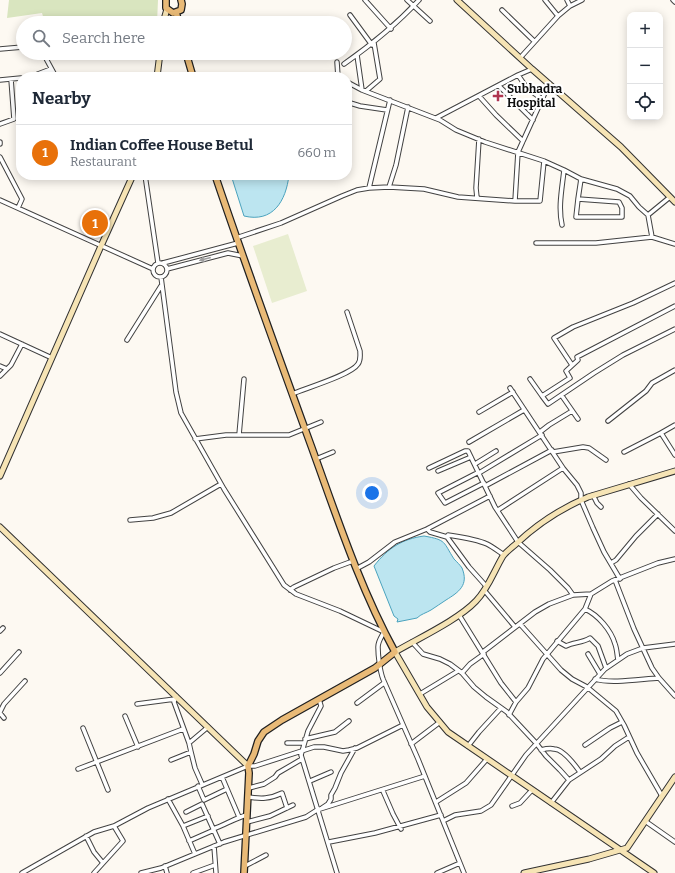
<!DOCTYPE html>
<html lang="en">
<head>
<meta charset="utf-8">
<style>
  body { margin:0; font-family:Bitter,serif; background:#f6f6f7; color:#1f2937 }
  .controls { position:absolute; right:12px; top:12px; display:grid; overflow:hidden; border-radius:8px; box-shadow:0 2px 10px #0003 }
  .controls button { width:36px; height:36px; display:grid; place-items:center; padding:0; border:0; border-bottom:1px solid #e0e1e3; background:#fff; color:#1f2937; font:20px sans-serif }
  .you { position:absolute; left:372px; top:493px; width:14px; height:14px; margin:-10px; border:3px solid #fff; border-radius:50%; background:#1a73e8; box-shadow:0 0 0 6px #1a73e833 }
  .badge { display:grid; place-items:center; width:26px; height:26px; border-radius:50%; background:#ea580c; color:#fff; font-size:13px; font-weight:700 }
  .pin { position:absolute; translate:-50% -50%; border:2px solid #fff; box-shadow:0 1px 4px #0006 }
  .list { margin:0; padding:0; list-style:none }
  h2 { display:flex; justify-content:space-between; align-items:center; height:52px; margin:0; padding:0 16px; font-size:17px }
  h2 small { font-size:13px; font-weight:400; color:#747a83 }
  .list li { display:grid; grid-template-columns:26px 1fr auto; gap:12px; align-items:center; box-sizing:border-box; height:56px; padding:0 16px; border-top:1px solid #e0e1e3 }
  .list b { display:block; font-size:15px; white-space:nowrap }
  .list p { margin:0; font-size:13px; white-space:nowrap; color:#747a83 }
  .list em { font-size:13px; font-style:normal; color:#747a83 }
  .icon { flex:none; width:22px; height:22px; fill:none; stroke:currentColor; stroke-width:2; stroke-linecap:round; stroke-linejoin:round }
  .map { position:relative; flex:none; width:675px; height:873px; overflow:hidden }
  .search { position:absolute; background:#fff; box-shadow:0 2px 10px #0003; left:16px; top:16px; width:336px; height:44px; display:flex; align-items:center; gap:10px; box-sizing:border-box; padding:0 14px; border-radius:22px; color:#747a83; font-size:15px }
  .panel { position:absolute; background:#fff; box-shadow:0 2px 10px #0003; left:16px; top:72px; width:336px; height:108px; border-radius:16px }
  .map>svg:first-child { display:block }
</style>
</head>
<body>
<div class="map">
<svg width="675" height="873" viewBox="0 0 675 873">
  <rect width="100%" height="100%" fill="#fdf9f2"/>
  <path fill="#d9e5bf" d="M9 0H158L157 23H45L42 13 7 18Z"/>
  <path fill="#e8edd0" d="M288 234 307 291 272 303 253 246Z"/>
  <path fill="#bce5f0" stroke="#4ba3be" d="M231 175H289C286 201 273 223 244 216Z
    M424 536C447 540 443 542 454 559 457 562 460 565 462 568 469 585 459 592 446 600 441 603 436 607 431 610 426 613 421 614 417 618L397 622 398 619 394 616 374 566C388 548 402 539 424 536Z"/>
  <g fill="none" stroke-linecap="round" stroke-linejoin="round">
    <g stroke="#424242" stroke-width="5.5">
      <path id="street" d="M365 0 391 29
        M407 0 430 21
        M545 0 558 16
        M673 0 675 2
        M570 6 582 0
        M502 10 534 41
        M350 15 372 45
        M0 49 23 47
        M43 53 56 77
        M357 55 362 90
        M520 58 558 16 570 6 567 0
        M337 62 338 77
        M344 64C371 45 396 25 419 0
        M518 75 527 88 542 99
        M30 77 51 69
        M0 80 21 78
        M499 86 533 120
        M366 91 380 79 374 43
        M479 96 496 115 523 141
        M347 102 360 106 387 110
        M436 118 518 75 532 69
        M0 124 14 119 11 79
        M0 142V144
        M0 157 22 199 18 208
        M544 161 564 170C562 189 558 207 562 225
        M564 170 581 179 617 189 630 196 639 207 648 215 670 197
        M145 175 158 263
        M389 187 396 165 408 107
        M369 188 390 100
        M477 198 476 188 479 139
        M578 199 576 217H622V208L619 202 578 199 581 179
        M0 200 153 269
        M515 201 518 152 549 84
        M648 215 652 237
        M236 238 281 223 342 196 357 190 369 188 389 187 424 189 458 197 515 201H540L544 161 485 142 456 130 440 120 362 90 347 82
        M536 243H596L652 237 675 244
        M163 263 238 243
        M153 270a7 7 0 1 1 14 0a7 7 0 1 1-14 0Z
        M167 269 228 253 243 256
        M161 277 176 392 181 413 224 489 284 585 296 594 340 611 384 632C382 636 378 641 378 647 378 656 380 671 383 679L418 759 464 873
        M0 334 52 358
        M127 340 161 286
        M572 365 554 338 573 327 633 303 675 283
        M0 366 7 369
        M0 376 11 365 22 344
        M530 379 542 396 570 378 566 371 578 360 577 357 675 306
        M510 388 563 468 577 485 581 493V500L593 528 604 552 620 579
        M292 394C306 388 351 375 358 364 361 360 360 356 360 351L347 312
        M542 396 548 404 594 373 623 355 675 329
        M562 396 578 419
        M479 412 513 392
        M608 421 646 391 652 383 675 370
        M540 432 549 425 572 411
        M661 433 675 425
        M239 435 244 379
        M195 439 226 435H289L321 422
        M469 442 524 410
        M553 452 583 447 589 448 606 460
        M624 452 661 433 675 455
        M316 459 333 452
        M475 464 496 451
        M429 468 465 451H468L495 507 518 542 550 570 568 588 573 595
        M438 471 471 457
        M479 472 438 493 445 503 484 483
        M479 473 542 435
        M629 484 641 498 675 531
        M485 486 552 450
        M593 495 597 503 601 507
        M498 510 563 468
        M130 520 153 518 171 513 221 484
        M427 529 430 532 447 537 469 567 486 586
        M447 537 448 535C461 537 476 539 487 544 493 547 498 551 504 555
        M611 563 616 560 636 536 658 514
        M356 569 369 562 395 542 427 529 490 496
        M615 580 634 629 652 668 659 678 675 696
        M290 590 294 587 334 568 353 561
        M484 590 515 627
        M585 609C598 615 611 630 615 644 617 649 617 655 618 660
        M459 615 501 683 516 702
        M520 624 561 670 572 679 587 687 616 711 624 725 637 753 662 796
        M0 631 3 628
        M557 641 566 646C574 642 582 643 590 638L598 646 606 668
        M412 642 423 654 440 659 450 664 462 673 474 687 486 697 507 712 536 743 546 756 560 770 569 780 551 803
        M483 652 535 612 549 604 573 595 591 594 612 581 658 563 675 559
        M588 654 600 674
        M0 673 19 652
        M462 673 470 664 484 654
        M595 679C611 684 641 679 659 678
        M420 694 458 671
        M176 696 174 702 189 743
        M319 699 321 706 308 731 301 755 337 873
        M357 703 384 683
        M137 704 175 699
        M0 712 4 704 25 681
        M0 713 4 718
        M509 715 516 702 528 688 543 659 585 609 591 594
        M125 716 138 747
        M83 728 108 790
        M305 739 335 732 349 721
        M287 743H304
        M411 744 440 722
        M585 745 610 728 622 722
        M468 746 479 732 501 708
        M541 750C545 749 550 748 554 749 563 749 575 765 580 772
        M191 752 195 768 202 784
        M171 760 191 752 189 743 208 727
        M78 769 183 729
        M222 777 239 817
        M569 780 601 759 615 746 629 737
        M310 781 331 772
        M198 786 204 800 227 789
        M249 788 264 784 275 777 278 773 302 759
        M383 791 393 814 401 829
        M248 797C261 799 270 799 282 793L287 808
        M168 799 183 826 195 854
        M436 802 466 783 487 759
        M512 806 520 803 532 790
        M322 808 328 804 331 799V795L335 788 341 773 355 748
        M186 812 202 804 220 844
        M443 821 455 815 481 811 491 805 526 755 605 669 627 654 643 648 675 644
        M645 821 675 842
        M247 822 270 816 293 805
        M183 826 208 816
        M213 829C225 825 235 818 247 815
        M86 836 94 852 103 863
        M189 841 214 830
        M329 842 375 833 441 815
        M214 846 216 873
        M165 866 167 873
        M245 866 266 855
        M22 873 94 832 114 826 148 808 248 766H255L314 747H324L343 751 349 750 357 748 403 725
        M94 873 123 841 114 826
        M141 873 161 868 224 842 306 817 317 810 425 776
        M193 873 215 865
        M437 873 460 863"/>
    </g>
    <g stroke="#313131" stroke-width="7">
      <path id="secondary" d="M457 0 532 69 621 147 675 202
        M163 23 167 9
        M157 77 160 53
        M0 476 101 246 133 175
        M0 527 248 766
        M524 873 589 859 627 848 675 777
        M654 873 448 732 427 707 395 652C419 638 458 620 476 601 488 589 494 571 503 556 506 552 511 548 516 544 536 525 562 508 588 497L675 471"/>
    </g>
    <g stroke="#202020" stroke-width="8">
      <path id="primary" d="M166 0V8L173 13 181 10 182 4 181 0
        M176 12 179 23
        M186 53 193 77
        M215 175C245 264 277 352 309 440 335 511 358 584 395 652L375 668 282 720 264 732 258 741 254 754 248 766 249 773 244 873"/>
    </g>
    <use href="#street" stroke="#fff" stroke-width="3.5"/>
    <use href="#secondary" stroke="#f6e4b5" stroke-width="5"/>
    <use href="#primary" stroke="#e9ba77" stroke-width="5.5"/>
  </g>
  <defs><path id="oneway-solid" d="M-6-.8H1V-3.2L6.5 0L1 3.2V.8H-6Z"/></defs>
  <use fill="#9f9f9f" href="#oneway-solid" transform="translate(205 259) rotate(165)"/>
  <path fill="#b03650" stroke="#fff" stroke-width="1.5" d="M496 90h4v4h4v4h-4v4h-4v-4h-4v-4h4z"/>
  <g text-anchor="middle" stroke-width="4" stroke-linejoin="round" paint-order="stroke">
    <g font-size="12" font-weight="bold" fill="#0f0f0f" stroke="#fff" text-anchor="start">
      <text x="507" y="93">Subhadra<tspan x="507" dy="14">Hospital</tspan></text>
    </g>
  </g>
</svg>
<div class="controls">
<button>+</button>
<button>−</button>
<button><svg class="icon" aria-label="locate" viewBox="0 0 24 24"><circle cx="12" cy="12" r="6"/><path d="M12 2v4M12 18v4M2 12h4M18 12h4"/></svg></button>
</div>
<div class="you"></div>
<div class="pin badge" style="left:95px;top:223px;background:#e8710a">1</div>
<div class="search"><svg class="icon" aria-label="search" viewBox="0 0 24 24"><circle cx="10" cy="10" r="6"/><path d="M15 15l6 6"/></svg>Search here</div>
<section class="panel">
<h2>Nearby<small></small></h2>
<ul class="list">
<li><span class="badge" style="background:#e8710a">1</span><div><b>Indian Coffee House Betul</b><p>Restaurant</p></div><em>660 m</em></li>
</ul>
</section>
</div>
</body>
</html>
